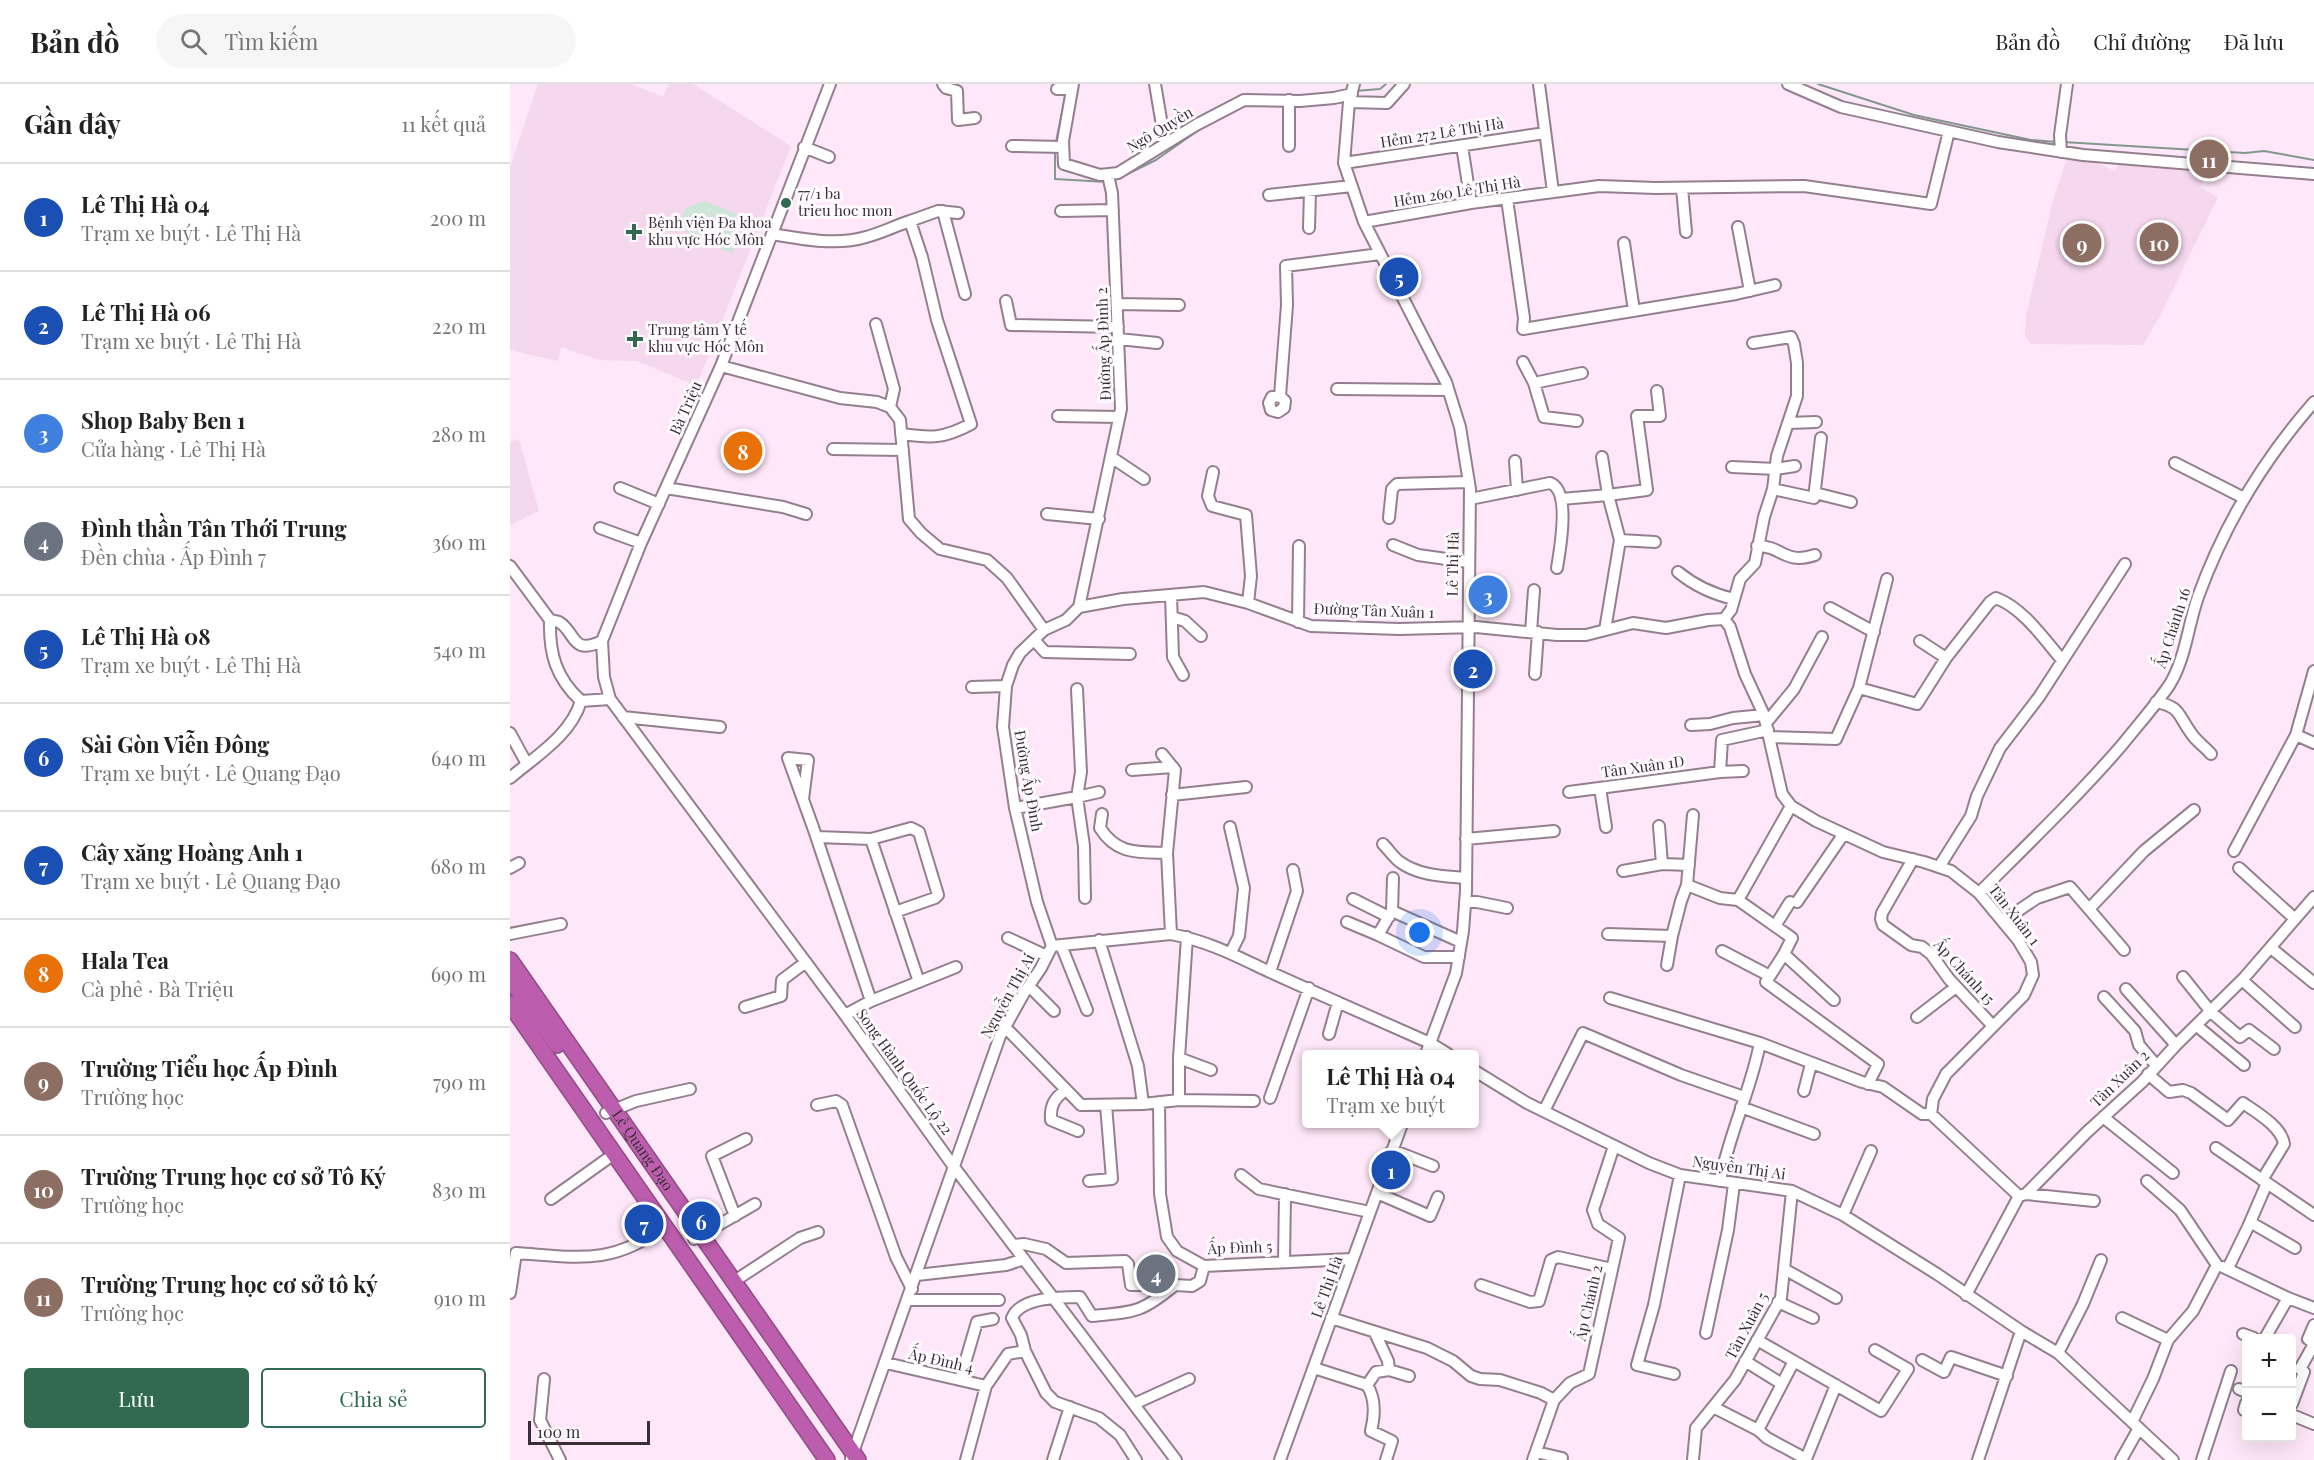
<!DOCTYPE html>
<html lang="vi">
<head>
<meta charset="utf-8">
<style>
  body { margin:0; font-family:"Playfair Display",serif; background:#f6f6f6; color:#222 }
  .controls { position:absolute; right:18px; bottom:18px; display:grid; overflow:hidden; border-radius:6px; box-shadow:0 6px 24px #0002 }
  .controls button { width:54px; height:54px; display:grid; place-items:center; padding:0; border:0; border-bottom:2px solid #e0e0e0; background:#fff; color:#222; font:30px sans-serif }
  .scale { position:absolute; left:18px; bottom:15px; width:122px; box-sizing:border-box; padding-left:6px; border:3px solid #382f36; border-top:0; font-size:16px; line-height:21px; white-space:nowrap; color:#382f36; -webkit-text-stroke:4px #fffafe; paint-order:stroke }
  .you { position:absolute; left:910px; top:849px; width:21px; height:21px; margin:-15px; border:4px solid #fff; border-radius:50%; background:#1a73e8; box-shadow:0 0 0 9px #1a73e833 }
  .badge { display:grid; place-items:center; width:39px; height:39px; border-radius:50%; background:#326a51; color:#fff; font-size:20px; font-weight:700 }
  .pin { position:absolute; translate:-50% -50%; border:3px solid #fff; box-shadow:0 2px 6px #0006 }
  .popup { position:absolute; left:792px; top:966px; width:177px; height:78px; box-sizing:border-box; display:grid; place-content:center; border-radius:6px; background:#fff; filter:drop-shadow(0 2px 4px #0005); font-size:20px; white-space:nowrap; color:#767676 }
  .popup b { font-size:22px; color:#222 }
  .popup::after { content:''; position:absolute; left:50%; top:100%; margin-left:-12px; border:12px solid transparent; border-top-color:#fff }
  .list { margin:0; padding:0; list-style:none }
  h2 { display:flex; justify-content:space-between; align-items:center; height:78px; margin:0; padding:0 24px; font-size:26px }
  h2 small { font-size:20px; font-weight:400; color:#767676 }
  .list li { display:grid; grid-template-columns:39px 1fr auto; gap:18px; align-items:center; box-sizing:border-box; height:108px; padding:0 24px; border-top:2px solid #e0e0e0 }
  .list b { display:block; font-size:22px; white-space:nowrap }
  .list p { margin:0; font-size:20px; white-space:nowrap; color:#767676 }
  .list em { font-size:20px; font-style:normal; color:#767676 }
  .actions { display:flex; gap:12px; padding:18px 24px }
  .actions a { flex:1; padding:14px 0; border:2px solid #326a51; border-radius:6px; text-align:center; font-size:21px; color:#326a51 }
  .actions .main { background:#326a51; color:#fff }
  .icon { flex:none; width:33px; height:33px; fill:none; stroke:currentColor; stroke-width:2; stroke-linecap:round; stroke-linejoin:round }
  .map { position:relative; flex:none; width:1804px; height:1376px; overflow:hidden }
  header { display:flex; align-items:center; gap:36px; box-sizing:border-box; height:84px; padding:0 30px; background:#fff; border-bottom:2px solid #e0e0e0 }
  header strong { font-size:28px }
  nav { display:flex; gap:33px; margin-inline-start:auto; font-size:21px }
  .search { width:420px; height:54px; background:#f6f6f6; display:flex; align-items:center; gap:15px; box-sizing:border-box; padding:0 21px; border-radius:33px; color:#767676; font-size:22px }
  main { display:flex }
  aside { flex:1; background:#fff }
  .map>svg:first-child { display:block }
</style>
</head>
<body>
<header>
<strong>Bản đồ</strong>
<div class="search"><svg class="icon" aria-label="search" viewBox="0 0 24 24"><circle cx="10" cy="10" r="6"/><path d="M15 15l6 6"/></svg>Tìm kiếm</div>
<nav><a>Bản đồ</a><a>Chỉ đường</a><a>Đã lưu</a></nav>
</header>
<main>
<aside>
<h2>Gần đây<small>11 kết quả</small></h2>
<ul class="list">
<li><span class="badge" style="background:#1a4fb4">1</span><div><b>Lê Thị Hà 04</b><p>Trạm xe buýt · Lê Thị Hà</p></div><em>200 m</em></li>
<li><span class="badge" style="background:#1a4fb4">2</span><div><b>Lê Thị Hà 06</b><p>Trạm xe buýt · Lê Thị Hà</p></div><em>220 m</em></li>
<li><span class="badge" style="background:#3f7fe0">3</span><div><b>Shop Baby Ben 1</b><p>Cửa hàng · Lê Thị Hà</p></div><em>280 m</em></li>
<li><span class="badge" style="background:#6b7280">4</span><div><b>Đình thần Tân Thới Trung</b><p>Đền chùa · Ấp Đình 7</p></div><em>360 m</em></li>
<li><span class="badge" style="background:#1a4fb4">5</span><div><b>Lê Thị Hà 08</b><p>Trạm xe buýt · Lê Thị Hà</p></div><em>540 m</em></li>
<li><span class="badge" style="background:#1a4fb4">6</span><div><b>Sài Gòn Viễn Đông</b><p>Trạm xe buýt · Lê Quang Đạo</p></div><em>640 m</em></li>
<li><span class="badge" style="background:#1a4fb4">7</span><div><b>Cây xăng Hoàng Anh 1</b><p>Trạm xe buýt · Lê Quang Đạo</p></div><em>680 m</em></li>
<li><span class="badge" style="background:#e8710a">8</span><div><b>Hala Tea</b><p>Cà phê · Bà Triệu</p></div><em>690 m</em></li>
<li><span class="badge" style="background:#8d6e63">9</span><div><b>Trường Tiểu học Ấp Đình</b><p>Trường học</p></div><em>790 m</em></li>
<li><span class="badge" style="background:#8d6e63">10</span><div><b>Trường Trung học cơ sở Tô Ký</b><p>Trường học</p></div><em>830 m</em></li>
<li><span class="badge" style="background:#8d6e63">11</span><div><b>Trường Trung học cơ sở tô ký</b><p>Trường học</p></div><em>910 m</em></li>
</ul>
<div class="actions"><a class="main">Lưu</a><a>Chia sẻ</a></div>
</aside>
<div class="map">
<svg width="1804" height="1376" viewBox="0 0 1804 1376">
  <rect width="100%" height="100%" fill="#fee7f8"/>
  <path fill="#f5d7ee" d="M28 0H121L153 13 159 0H183L281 62 190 293 185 299H180L127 277 89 276 51 263 48 277 0 266V83Z
    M1558 72 1579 75 1605 87 1609 79 1696 89 1690 103 1708 113 1651 230 1633 261 1521 260 1515 253 1516 232 1543 116Z
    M9 355 29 427 0 441V358Z"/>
  <path fill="#cee5d9" d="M195 117 236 134 222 169 180 154 171 136 176 124Z"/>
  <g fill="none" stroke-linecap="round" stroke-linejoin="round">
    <path stroke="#83978e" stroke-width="2" d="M1308 0 1404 31 1521 56 1547 58
      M845 7 870 5 876 0
      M546 58 556 8
      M1553 58 1735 69 1754 67 1804 76
      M545 67V95L597 98
      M603 97 646 76 693 43"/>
    <g stroke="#937f8e" stroke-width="14">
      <path id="minor" d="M320 0 211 282 131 459 92 557 94 593 100 615 335 931 444 1083 666 1376
        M433 0 436 4 447 7 448 36 465 34
        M563 0 553 57 554 80 590 91 608 89 686 41 734 16 790 17 824 14 842 10
        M645 0 655 59
        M844 0 839 18 834 79 854 138 936 298 950 343 960 405 956 807 953 847 946 889 916 970
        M1029 0 1043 108
        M1278 0 1331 23 1488 58 1573 71 1804 90
        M547 5H562
        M779 16V62
        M839 18 877 19 894 0
        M502 62 552 63
        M952 62 961 119
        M294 63 319 73
        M1551 68 1550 51 1557 0
        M834 79 1035 49
        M1172 104 1176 148
        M759 111 842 102
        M997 115 1014 234 1013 245 1226 210 1265 201
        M433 127 455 210
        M551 127 603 126
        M400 137 428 127 448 129
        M854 138 961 119 1089 102 1146 104 1294 102 1421 120 1439 47
        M1228 143 1240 207
        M799 144 800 107
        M262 150C291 155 327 162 356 153 371 149 385 142 400 137L412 173 427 236 461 340C433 355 421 354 391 350
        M1114 159 1124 227
        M496 217 501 241 608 243
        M607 220 669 221
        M366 240 384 305 380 323
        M609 255 647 259
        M1013 278 1024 299 1072 289
        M211 282 330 314 367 318 380 323 390 336 399 435 411 449 430 465 477 476 497 494 534 546
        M1024 299 1034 333 1067 337
        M827 305 938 306
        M770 312 762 313 759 319 761 326 768 328 774 324 775 317 770 312 777 221 776 182 870 170
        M548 332 609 333
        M1279 339 1306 338
        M323 365 393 366
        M601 373 634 395
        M1092 373 1098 411 1137 406 1127 332H1150L1147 307
        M1005 377 1007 406
        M1665 379 1734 414
        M1222 383 1266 385 1285 382
        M703 388 698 412 702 422 736 431 741 492 738 519
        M110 404 149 420
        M156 404 273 423 296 430
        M1263 405 1304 414 1311 354
        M1305 409 1341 418
        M960 415 1040 399C1061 406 1050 466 1047 484
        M1051 415 1098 411 1110 456 1095 546
        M537 430 589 435
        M879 434 882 405 887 400 959 398
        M90 444 131 459
        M1110 456 1145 458
        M883 461 908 471 958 478
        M1247 462C1273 462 1274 481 1305 471
        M0 482 40 536
        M1168 488C1185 502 1202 510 1224 515
        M661 511 663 573 673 591
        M569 523 611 325 602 109 598 91
        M1320 524 1364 548
        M662 533 675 537 691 552
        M1214 535 1221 526 1230 495 1245 479 1254 433 1263 405 1267 372 1287 312V279L1284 260 1281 253 1243 259
        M40 536C39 570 46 594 71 617L100 615
        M40 536C43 537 47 537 49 538 66 548 61 572 92 557
        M788 538 789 462
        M1021 548 1024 506
        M524 556 535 568 620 570
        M1436 574 1480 518 1486 514C1513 524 1534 555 1552 576
        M1025 590 1028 548
        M462 603 496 602
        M1349 604 1377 495
        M567 605 571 688 567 713 589 708
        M1646 618C1671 623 1667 630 1681 649 1686 657 1695 663 1701 670
        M113 633 210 643
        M1256 639 1284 605 1312 553
        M1181 641 1200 640 1223 634 1254 631
        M0 649 17 680
        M1786 651 1804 587
        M1259 653 1326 655 1349 604 1407 620 1436 574 1410 557
        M652 670 665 686 657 769 661 850
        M622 686 663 683
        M1210 688 1233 687
        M0 694C26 672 61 651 71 617
        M1090 704 1096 743
        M1059 708 1210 688 1212 656 1258 646
        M662 711 736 703
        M293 715 298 676 278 674 304 746 361 917
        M505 724 567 713 574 762 575 814
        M592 730 590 744C607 771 628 768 657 769
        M1149 742 1152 780
        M720 743 734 804 729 852 721 868
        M307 753 361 755 401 744 409 748 428 811 425 814 385 828
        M361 755 409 898
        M956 755 1044 747
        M873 760C879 766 884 774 890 778 909 792 934 792 956 794
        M1724 767 1786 651 1804 659
        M1403 775 1372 829 1371 835 1373 841 1401 861 1412 863 1421 870 1439 895 1483 942
        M1429 783 1461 732 1467 712 1490 664 1529 613 1615 480
        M0 784 9 779
        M1729 784 1785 835
        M1113 787 1152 780 1179 781
        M883 794 882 827 951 858
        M1177 801 1183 731
        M1469 809C1518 760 1567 713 1612 661 1628 641 1646 621 1660 600 1676 573 1678 541 1688 513 1714 441 1754 375 1804 318
        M843 815 879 833
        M1228 816 1282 854 1274 870 1256 898 1368 980 1358 1000
        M955 818H967L997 824
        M1287 818 1333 751
        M1579 825 1634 767 1684 726
        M882 827 868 851 914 873H949
        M1493 837 1527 814 1560 803 1614 866
        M837 838 868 851
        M1265 842 1280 818
        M0 850 51 840
        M1098 850 1162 852 1171 817 1177 801 1210 814 1228 816 1281 722
        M677 853 669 974V1016L744 1017
        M498 854 537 872
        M589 856 628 982 633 1020
        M551 861 577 926
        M542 862 527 818 505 724 493 643 496 602 503 581 510 569 534 546 556 536 569 523 613 515 694 508 738 519 801 542 889 545 966 543 1047 551H1076L1123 539 1156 544 1198 536 1214 535 1220 543 1235 590 1254 631 1272 710 1281 722 1306 737 1373 768 1414 778 1441 787 1469 809 1508 856 1521 878 1523 891 1514 911 1436 990 1423 1015 1421 1030 1509 1112
        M542 862 661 850C700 858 724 871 760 888 813 912 866 935 920 959L938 970
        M1761 864 1804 899
        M1212 867 1260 892
        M1274 870 1324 916
        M1157 881 1162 852
        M760 888 787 807 783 786
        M1673 893 1701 928 1730 953 1739 946 1764 965
        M1732 896 1785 943
        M519 902 544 927
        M1616 905 1666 961
        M1594 913 1625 947 1629 961 1646 981
        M1100 914 1250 959
        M235 923 271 912 272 896 296 878
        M335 931 361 917 446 883
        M1407 933 1446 903
        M1687 942 1734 981
        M495 943 571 1021 633 1020 669 1016
        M819 950 828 918
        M669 974 701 986
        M965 987 1017 1019 1139 1079 1170 1091 1282 1107 1333 1131 1427 1190 1511 1247 1548 1269 1663 1376
        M1638 990 1659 1008 1673 1006 1681 1009 1718 1036 1733 1019C1746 1028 1772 1043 1774 1060L1752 1096
        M556 1006C544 1014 540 1022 541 1036L568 1047
        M1294 1007 1301 980
        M760 1014 799 904
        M649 1018 650 1110 657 1153 667 1167 694 1182 842 1175
        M307 1021 326 1017 332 1021 386 1173 402 1205
        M1231 1023 1304 1050
        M1034 1027 1073 949 1171 991 1234 1013
        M96 1029 126 1017 180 1005
        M1593 1033 1663 1089
        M1706 1064 1757 1099 1738 1143 1718 1184
        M882 1066 923 1082
        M731 1091 749 1105 860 1128
        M579 1097 602 1095 596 1021
        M1210 1097C1219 1050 1241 1006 1250 959L1352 998 1373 1003 1412 1030H1421
        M1757 1099 1804 1131
        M867 1109 920 1132 928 1113
        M1516 1110 1584 1117
        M41 1115 104 1070
        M1333 1131 1361 1067
        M225 1132 202 1072 236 1055
        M1740 1138 1785 1164
        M184 1155 245 1120
        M503 1161 514 1160 536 1165 556 1179 615 1177 618 1180 621 1201H665
        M774 1178 775 1110
        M1713 1183 1778 1214 1804 1224
        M1274 1185 1326 1214
        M407 1191 496 1181 514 1175
        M223 1198 290 1154 308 1148
        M971 1201 1020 1218 1029 1217 1041 1176 1048 1173 1102 1185
        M0 1209 6 1169C66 1173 102 1182 153 1143
        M1456 1211 1509 1112 1516 1110 1577 1048 1632 998 1666 961 1734 894 1804 813
        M398 1216H489
        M1268 1218 1303 1234
        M821 1234 917 1264 943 1277 961 1292 970 1295 990 1296 1031 1309 1044 1316
        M1612 1234 1658 1256
        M1804 1241 1798 1255 1804 1259
        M1196 1249 1218 1146 1224 1100
        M1733 1250 1744 1254
        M1755 1254 1778 1214
        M1247 1256 1371 1327 1398 1285 1365 1266
        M515 1267 511 1251 502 1234C510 1213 551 1213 570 1213L582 1232C625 1228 631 1229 665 1201L682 1202 690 1197 694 1182
        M1548 1269 1573 1220 1591 1176
        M1412 1276 1434 1288 1441 1273 1497 1292
        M1235 1277 1272 1300
        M1284 1277 1248 1346 1257 1354 1296 1375 1326 1301
        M376 1279 476 1302 498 1270 515 1267 536 1309 545 1318 589 1334 610 1351 626 1376
        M804 1284 857 1301C866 1315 865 1331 861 1347L882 1357 876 1376
        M879 1286 899 1292
        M1164 1290 1127 1281 1144 1221 1170 1091
        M34 1295 30 1336 50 1376
        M450 1296 467 1238 483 1235
        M857 1301 866 1288 879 1286 878 1277 865 1249
        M1729 1305 1736 1308
        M624 1320 679 1295
        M1782 1320 1794 1288 1790 1285 1804 1260
        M1203 1323 1248 1346
        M1734 1326 1736 1319
        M1782 1331 1804 1340
        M1622 1338 1643 1295 1658 1256 1683 1227 1707 1181 1670 1126 1637 1097
        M1026 1368 1052 1374
        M341 1374 490 952 514 909 531 884 542 862
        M456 1376 476 1302
        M543 1376 560 1323
        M770 1376 892 1040
        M1023 1376 1044 1316 1060 1299 1079 1290 1109 1154 1088 1140 1083 1126 1104 1062
        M1183 1376 1186 1344 1225 1296 1271 1214 1282 1107
        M1468 1376 1511 1247
        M1611 1376 1629 1344
        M1692 1376 1721 1287"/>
    </g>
    <g stroke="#8e4d83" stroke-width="18">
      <g id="highway">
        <path id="s1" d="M0 876 348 1376"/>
        <path d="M0 895 47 961"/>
        <path d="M0 920 317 1376"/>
      </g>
    </g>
    <use href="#minor" stroke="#fff" stroke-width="10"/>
    <use href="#highway" stroke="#bd5dad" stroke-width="15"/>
  </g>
  <g fill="#326a51" stroke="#fffafe" stroke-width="2">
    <circle cx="276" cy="119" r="6"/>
    <path d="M121 139h6v6h6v6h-6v6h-6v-6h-6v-6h6z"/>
    <path d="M122 246h6v6h6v6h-6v6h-6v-6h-6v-6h6z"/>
  </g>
  <g text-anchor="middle" stroke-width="6" stroke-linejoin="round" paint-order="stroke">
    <g font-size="15" fill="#382f36" stroke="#fffafe">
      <text transform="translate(650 46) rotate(-31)" y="5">Ngô Quyền</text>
      <text transform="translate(932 49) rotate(-9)" y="5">Hẻm 272 Lê Thị Hà</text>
      <text transform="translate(947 108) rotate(-9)" y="5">Hẻm 260 Lê Thị Hà</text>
      <text transform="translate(594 260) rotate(-92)" y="5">Đường Ấp Đình 2</text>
      <text transform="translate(176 324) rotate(-66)" y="5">Bà Triệu</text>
      <text transform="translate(943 480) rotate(-89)" y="5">Lê Thị Hà</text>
      <text transform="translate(864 527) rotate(2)" y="5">Đường Tân Xuân 1</text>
      <text transform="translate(1663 544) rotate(-72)" y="5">Ấp Chánh 16</text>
      <text transform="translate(1133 683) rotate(-8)" y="5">Tân Xuân 1D</text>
      <text transform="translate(518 697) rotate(80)" y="5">Đường Ấp Đình</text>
      <text transform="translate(1504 831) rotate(52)" y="5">Tân Xuân 1</text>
      <text transform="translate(1454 888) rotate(48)" y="5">Ấp Chánh 15</text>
      <text transform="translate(498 912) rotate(-61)" y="5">Nguyễn Thị Ai</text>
      <text transform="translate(394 988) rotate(54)" y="5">Song Hành Quốc Lộ 22</text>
      <text transform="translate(1610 995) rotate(-44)" y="5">Tân Xuân 2</text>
      <text dy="5" stroke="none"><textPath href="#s1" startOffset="232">Lê Quang Đạo</textPath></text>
      <text transform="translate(1229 1084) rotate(8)" y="5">Nguyễn Thị Ai</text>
      <text transform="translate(730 1164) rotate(-2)" y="5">Ấp Đình 5</text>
      <text transform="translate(817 1203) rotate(-70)" y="5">Lê Thị Hà</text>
      <text transform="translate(1079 1219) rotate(-77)" y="5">Ấp Chánh 2</text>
      <text transform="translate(1237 1242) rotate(-62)" y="5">Tân Xuân 5</text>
      <text transform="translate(431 1277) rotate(13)" y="5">Ấp Đình 4</text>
    </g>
    <g font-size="15" fill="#382f36" stroke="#fffafe" text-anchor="start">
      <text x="288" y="115">77/1 ba<tspan x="288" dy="17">trieu hoc mon</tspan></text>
      <text x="138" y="144">Bệnh viện Đa khoa<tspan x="138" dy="17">khu vực Hóc Môn</tspan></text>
      <text x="138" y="251">Trung tâm Y tế<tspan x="138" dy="17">khu vực Hóc Môn</tspan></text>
    </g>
  </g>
</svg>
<div class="controls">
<button>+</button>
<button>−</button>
</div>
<div class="scale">100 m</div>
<div class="you"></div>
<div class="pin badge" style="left:881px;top:1086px;background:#1a4fb4">1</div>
<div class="popup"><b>Lê Thị Hà 04</b>Trạm xe buýt</div>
<div class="pin badge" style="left:963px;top:585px;background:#1a4fb4">2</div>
<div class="pin badge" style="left:978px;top:511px;background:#3f7fe0">3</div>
<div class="pin badge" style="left:646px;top:1190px;background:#6b7280">4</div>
<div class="pin badge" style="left:889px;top:193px;background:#1a4fb4">5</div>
<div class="pin badge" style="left:191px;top:1137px;background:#1a4fb4">6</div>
<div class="pin badge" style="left:134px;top:1140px;background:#1a4fb4">7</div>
<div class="pin badge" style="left:233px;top:367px;background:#e8710a">8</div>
<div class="pin badge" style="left:1572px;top:159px;background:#8d6e63">9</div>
<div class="pin badge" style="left:1649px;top:158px;background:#8d6e63">10</div>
<div class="pin badge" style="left:1699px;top:75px;background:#8d6e63">11</div>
</div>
</main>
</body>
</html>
